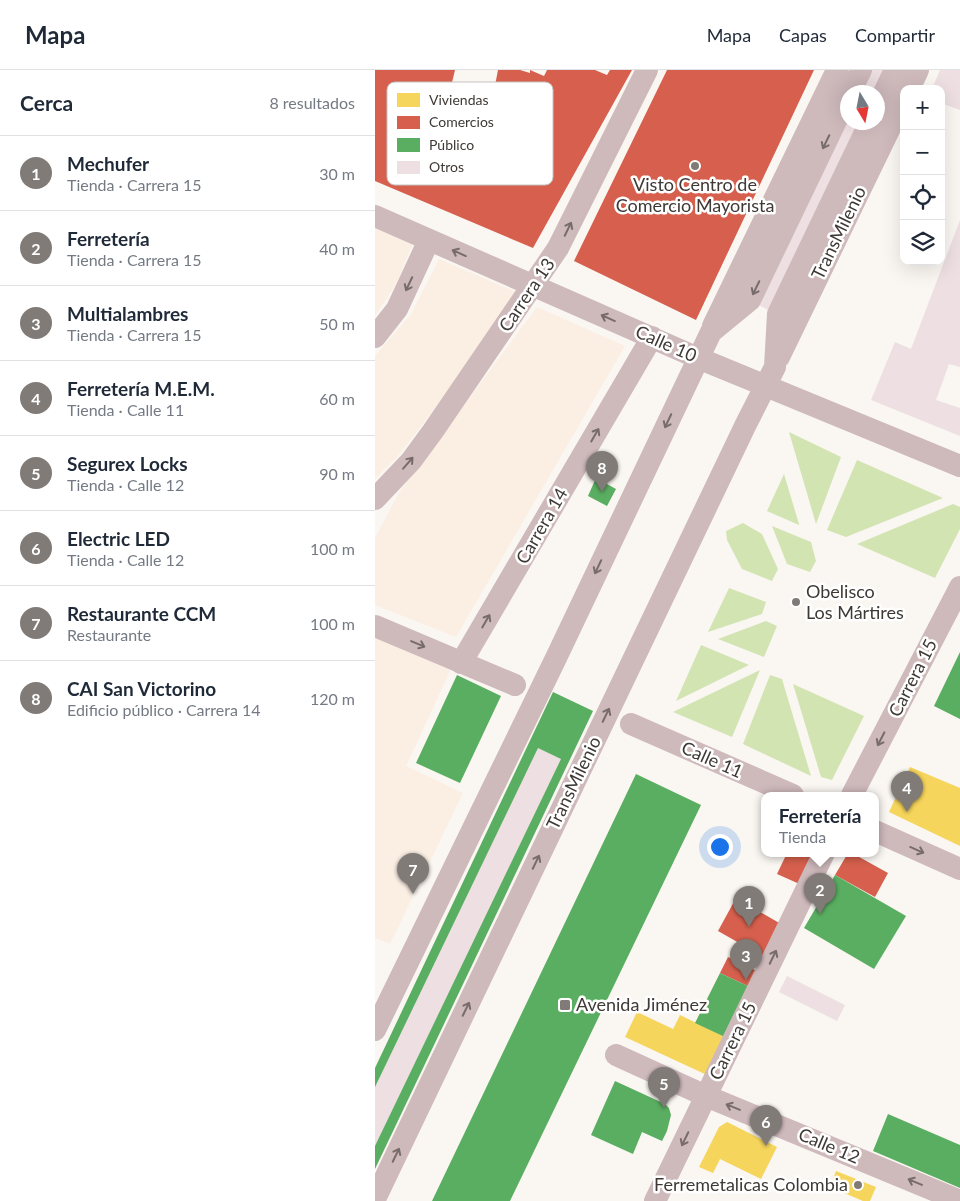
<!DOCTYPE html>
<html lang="es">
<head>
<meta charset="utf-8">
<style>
  body { margin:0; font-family:Lato,sans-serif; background:#f6f6f7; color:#1f2937 }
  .controls { position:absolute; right:15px; top:15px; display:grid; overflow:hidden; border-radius:10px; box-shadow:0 5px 20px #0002 }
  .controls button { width:45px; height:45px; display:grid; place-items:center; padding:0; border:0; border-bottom:1px solid #e0e1e3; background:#fff; color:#1f2937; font:25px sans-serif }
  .compass { position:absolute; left:465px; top:15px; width:45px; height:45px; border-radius:50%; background:#fff; box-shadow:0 5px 20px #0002; rotate:170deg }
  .you { position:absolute; left:344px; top:776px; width:18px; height:18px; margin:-12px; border:4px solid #fff; border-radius:50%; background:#1a73e8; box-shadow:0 0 0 8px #1a73e833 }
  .badge { display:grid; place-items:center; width:32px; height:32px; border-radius:50%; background:#807b77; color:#fff; font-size:16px; font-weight:700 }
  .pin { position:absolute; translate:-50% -41px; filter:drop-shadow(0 1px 2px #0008) }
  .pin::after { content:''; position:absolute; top:26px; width:18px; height:15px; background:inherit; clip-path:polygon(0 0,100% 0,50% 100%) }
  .popup { position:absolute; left:386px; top:722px; width:118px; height:65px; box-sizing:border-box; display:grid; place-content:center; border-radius:10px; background:#fff; filter:drop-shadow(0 1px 4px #0005); font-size:16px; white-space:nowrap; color:#747a83 }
  .popup b { font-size:19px; color:#1f2937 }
  .popup::after { content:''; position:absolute; left:50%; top:100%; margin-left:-10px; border:10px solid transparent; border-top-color:#fff }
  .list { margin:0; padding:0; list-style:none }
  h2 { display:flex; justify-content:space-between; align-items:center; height:65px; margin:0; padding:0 20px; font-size:21px }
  h2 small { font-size:16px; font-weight:400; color:#747a83 }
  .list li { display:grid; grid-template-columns:32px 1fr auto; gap:15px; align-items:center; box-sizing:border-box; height:75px; padding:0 20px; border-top:1px solid #e0e1e3 }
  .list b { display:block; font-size:19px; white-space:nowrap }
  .list p { margin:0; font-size:16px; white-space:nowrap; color:#747a83 }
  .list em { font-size:16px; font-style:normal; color:#747a83 }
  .icon { flex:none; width:28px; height:28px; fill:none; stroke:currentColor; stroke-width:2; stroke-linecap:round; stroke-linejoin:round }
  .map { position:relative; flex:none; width:585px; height:1131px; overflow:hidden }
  header { display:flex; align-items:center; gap:30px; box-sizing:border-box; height:70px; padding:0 25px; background:#fff; border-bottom:1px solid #e0e1e3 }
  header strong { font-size:24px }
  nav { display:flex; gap:28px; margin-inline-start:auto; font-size:18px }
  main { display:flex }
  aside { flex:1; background:#fff }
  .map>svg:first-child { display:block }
</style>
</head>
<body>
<header>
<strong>Mapa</strong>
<nav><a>Mapa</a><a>Capas</a><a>Compartir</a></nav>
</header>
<main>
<aside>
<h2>Cerca<small>8 resultados</small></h2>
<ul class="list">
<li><span class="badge">1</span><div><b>Mechufer</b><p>Tienda · Carrera 15</p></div><em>30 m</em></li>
<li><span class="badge">2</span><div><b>Ferretería</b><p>Tienda · Carrera 15</p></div><em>40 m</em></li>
<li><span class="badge">3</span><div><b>Multialambres</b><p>Tienda · Carrera 15</p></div><em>50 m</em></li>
<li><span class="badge">4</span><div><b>Ferretería M.E.M.</b><p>Tienda · Calle 11</p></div><em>60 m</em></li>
<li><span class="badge">5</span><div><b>Segurex Locks</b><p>Tienda · Calle 12</p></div><em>90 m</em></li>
<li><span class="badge">6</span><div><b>Electric LED</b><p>Tienda · Calle 12</p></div><em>100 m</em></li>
<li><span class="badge">7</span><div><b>Restaurante CCM</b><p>Restaurante</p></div><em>100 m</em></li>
<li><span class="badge">8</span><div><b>CAI San Victorino</b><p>Edificio público · Carrera 14</p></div><em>120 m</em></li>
</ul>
</aside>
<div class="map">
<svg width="585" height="1131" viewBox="0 0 585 1131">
  <rect width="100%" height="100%" fill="#faf6f2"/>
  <path fill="#fbefe4" d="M0 157 38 173 21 214 0 246Z
    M64 189 141 222 73 321 23 386 0 409V286L36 244Z
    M162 237 250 276 81 567 0 535V468L23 424Z
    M0 568 77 597 31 696 88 723 15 874 0 868Z"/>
  <path fill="#d3e4b3" d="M414 362 466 387 441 454Z
    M482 390 568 428 471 467 452 460Z
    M409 404 424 454V455L392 441Z
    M578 434 585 437V459L560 508 482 474Z
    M368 453 387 464 403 499 397 511 367 499 352 470 351 461Z
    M397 456 436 472 441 491 435 502 412 494Z
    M354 518 391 532 387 544 333 562Z
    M391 551 402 556 389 587 343 569Z
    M326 575 374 595 301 631Z
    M385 600 357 667 298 642Z
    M395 605 407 609 436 706 368 674Z
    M418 614 489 646 457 710 446 707Z"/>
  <path fill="#f6d55c" d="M535 697 585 718V776L514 742Z
    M262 942 298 959 305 945 352 968 334 1006 250 967Z
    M352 1052 402 1077 386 1109 345 1089 338 1103 324 1097 344 1057Z
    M461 1101 501 1117 495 1131H488L455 1117Z"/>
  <path fill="#d6604d" d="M0 0H80L66 58 109 71 123 0H145L155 3V0L169 6 172 0H220L232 5 235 0H257L158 178 0 111Z
    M292 0H439L321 250 199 191Z
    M412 783H444L429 816 402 804Z
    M473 783H477L513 803 500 827 460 805Z
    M361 828 406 854 387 886 343 861Z
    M353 887 384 902 377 918 345 903Z"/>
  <path fill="#5aae61" d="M221 408 241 419 232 436 213 426Z
    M585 582V649L559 636Z
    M82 605 126 626 85 713 41 693Z
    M178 622 218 641 0 1099V998Z
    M261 704 326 735 135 1131H57Z
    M460 805 531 846 499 899 429 858Z
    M345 903 377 918 352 968 320 953Z
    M240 1011 290 1034 294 1038 296 1045 292 1061 287 1071 267 1062 258 1084 216 1065Z
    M513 1044 585 1075V1118L498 1081Z"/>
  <path fill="#eddfe2" d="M492 0H515L502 22H481Z
    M565 0H585V40L566 33V19H557Z
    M472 52H490L399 243 380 233Z
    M585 150V297L574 294 561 330 585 338V366L496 330 520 272 536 279Z
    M163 678 186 689 0 1076V1017Z
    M412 906 470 935 462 951 404 922Z"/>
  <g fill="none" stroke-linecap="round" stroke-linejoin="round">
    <path stroke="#ceb9bb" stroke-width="22" d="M534 19 543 0
      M475 22 486 0
      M502 37 520 0
      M0 146 323 288 585 396
      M338 256 462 0
      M0 267 22 239 54 170
      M404 287 529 29
      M0 429 36 391 58 361 183 178 272 0
      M0 556 140 615
      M86 593 277 267
      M256 654 418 725
      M477 725 585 517
      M500 761 585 799
      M0 960 181 588 336 262 375 230 472 28
      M241 985 331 1026 585 1131
      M0 1129 371 354 400 297 403 244 495 52
      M280 1131 449 783"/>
  </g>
  <defs><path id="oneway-shaft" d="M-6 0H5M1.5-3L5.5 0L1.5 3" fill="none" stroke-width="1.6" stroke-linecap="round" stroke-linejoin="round" transform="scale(1.25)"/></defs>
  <g stroke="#786c6b">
    <use href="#oneway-shaft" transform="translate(451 72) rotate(116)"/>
    <use href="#oneway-shaft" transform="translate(193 159) rotate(-64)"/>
    <use href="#oneway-shaft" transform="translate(84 183) rotate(-156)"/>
    <use href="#oneway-shaft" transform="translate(34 214) rotate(115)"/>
    <use href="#oneway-shaft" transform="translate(381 218) rotate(116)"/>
    <use href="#oneway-shaft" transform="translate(233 248) rotate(-156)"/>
    <use href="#oneway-shaft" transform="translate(293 351) rotate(115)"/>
    <use href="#oneway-shaft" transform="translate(220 365) rotate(-60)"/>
    <use href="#oneway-shaft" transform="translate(33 393) rotate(-49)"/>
    <use href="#oneway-shaft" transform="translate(223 497) rotate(115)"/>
    <use href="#oneway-shaft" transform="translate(111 551) rotate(-60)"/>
    <use href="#oneway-shaft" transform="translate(43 574) rotate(23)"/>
    <use href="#oneway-shaft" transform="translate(231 645) rotate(-64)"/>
    <use href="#oneway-shaft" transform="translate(506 669) rotate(117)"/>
    <use href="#oneway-shaft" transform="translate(542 780) rotate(24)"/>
    <use href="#oneway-shaft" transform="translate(161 792) rotate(-64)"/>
    <use href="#oneway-shaft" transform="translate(398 887) rotate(-64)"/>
    <use href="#oneway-shaft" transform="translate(91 939) rotate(-64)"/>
    <use href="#oneway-shaft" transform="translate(358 1037) rotate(-158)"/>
    <use href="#oneway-shaft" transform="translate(310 1069) rotate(116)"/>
    <use href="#oneway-shaft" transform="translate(21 1085) rotate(-64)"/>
    <use href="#oneway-shaft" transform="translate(540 1112) rotate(-157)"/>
  </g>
  <g fill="#807b77" stroke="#fff" stroke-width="2">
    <circle cx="320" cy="96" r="5"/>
    <circle cx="421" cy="532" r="5"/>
    <rect x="184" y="929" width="12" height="12" rx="2.5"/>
    <circle cx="483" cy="1115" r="5"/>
  </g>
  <g text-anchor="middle" stroke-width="5" stroke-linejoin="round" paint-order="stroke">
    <g font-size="18" fill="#3e3935" stroke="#fff" text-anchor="start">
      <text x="320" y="121" text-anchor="middle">Visto Centro de<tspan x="320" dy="21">Comercio Mayorista</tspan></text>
      <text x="431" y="528">Obelisco<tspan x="431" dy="21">Los Mártires</tspan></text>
      <text x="201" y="941">Avenida Jiménez</text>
      <text x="473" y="1121" text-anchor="end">Ferremetalicas Colombia</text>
    </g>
    <g font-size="18" fill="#3e3935" stroke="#fff">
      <text transform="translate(464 163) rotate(-64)" y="6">TransMilenio</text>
      <text transform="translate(152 225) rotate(-56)" y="6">Carrera 13</text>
      <text transform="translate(291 274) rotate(24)" y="6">Calle 10</text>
      <text transform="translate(167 456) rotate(-60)" y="6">Carrera 14</text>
      <text transform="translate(538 608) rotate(-63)" y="6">Carrera 15</text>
      <text transform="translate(337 690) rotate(24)" y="6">Calle 11</text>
      <text transform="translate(199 713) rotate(-64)" y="6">TransMilenio</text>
      <text transform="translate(358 971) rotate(-64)" y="6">Carrera 15</text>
      <text transform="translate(454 1076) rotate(23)" y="6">Calle 12</text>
    </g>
  </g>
  <rect x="12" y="12" width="166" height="103" rx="8" fill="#fff" stroke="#c5c4c2" stroke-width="1"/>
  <rect x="22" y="23" width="23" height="14" fill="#f6d55c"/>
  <rect x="22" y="46" width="23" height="13" fill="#d6604d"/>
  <rect x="22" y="68" width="23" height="14" fill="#5aae61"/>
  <rect x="22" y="91" width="23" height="13" fill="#eddfe2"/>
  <g font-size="14" fill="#3e3935">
    <text x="54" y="35">Viviendas</text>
    <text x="54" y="57">Comercios</text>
    <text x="54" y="80">Público</text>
    <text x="54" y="102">Otros</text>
  </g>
</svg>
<div class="controls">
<button>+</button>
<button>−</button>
<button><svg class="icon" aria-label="locate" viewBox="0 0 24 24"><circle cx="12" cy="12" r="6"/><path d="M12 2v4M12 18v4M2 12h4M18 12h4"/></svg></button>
<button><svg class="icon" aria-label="layers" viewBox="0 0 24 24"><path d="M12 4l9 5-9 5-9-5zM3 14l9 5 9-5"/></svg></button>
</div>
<svg class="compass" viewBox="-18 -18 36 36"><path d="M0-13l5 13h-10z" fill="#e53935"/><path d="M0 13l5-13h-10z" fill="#747a83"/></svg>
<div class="you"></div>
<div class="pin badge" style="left:374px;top:857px">1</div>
<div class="pin badge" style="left:445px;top:844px">2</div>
<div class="popup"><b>Ferretería</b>Tienda</div>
<div class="pin badge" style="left:371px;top:910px">3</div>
<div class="pin badge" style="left:532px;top:742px">4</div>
<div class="pin badge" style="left:289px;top:1038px">5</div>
<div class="pin badge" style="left:391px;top:1076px">6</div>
<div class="pin badge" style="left:38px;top:824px">7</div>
<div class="pin badge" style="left:227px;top:422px">8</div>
</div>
</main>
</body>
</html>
